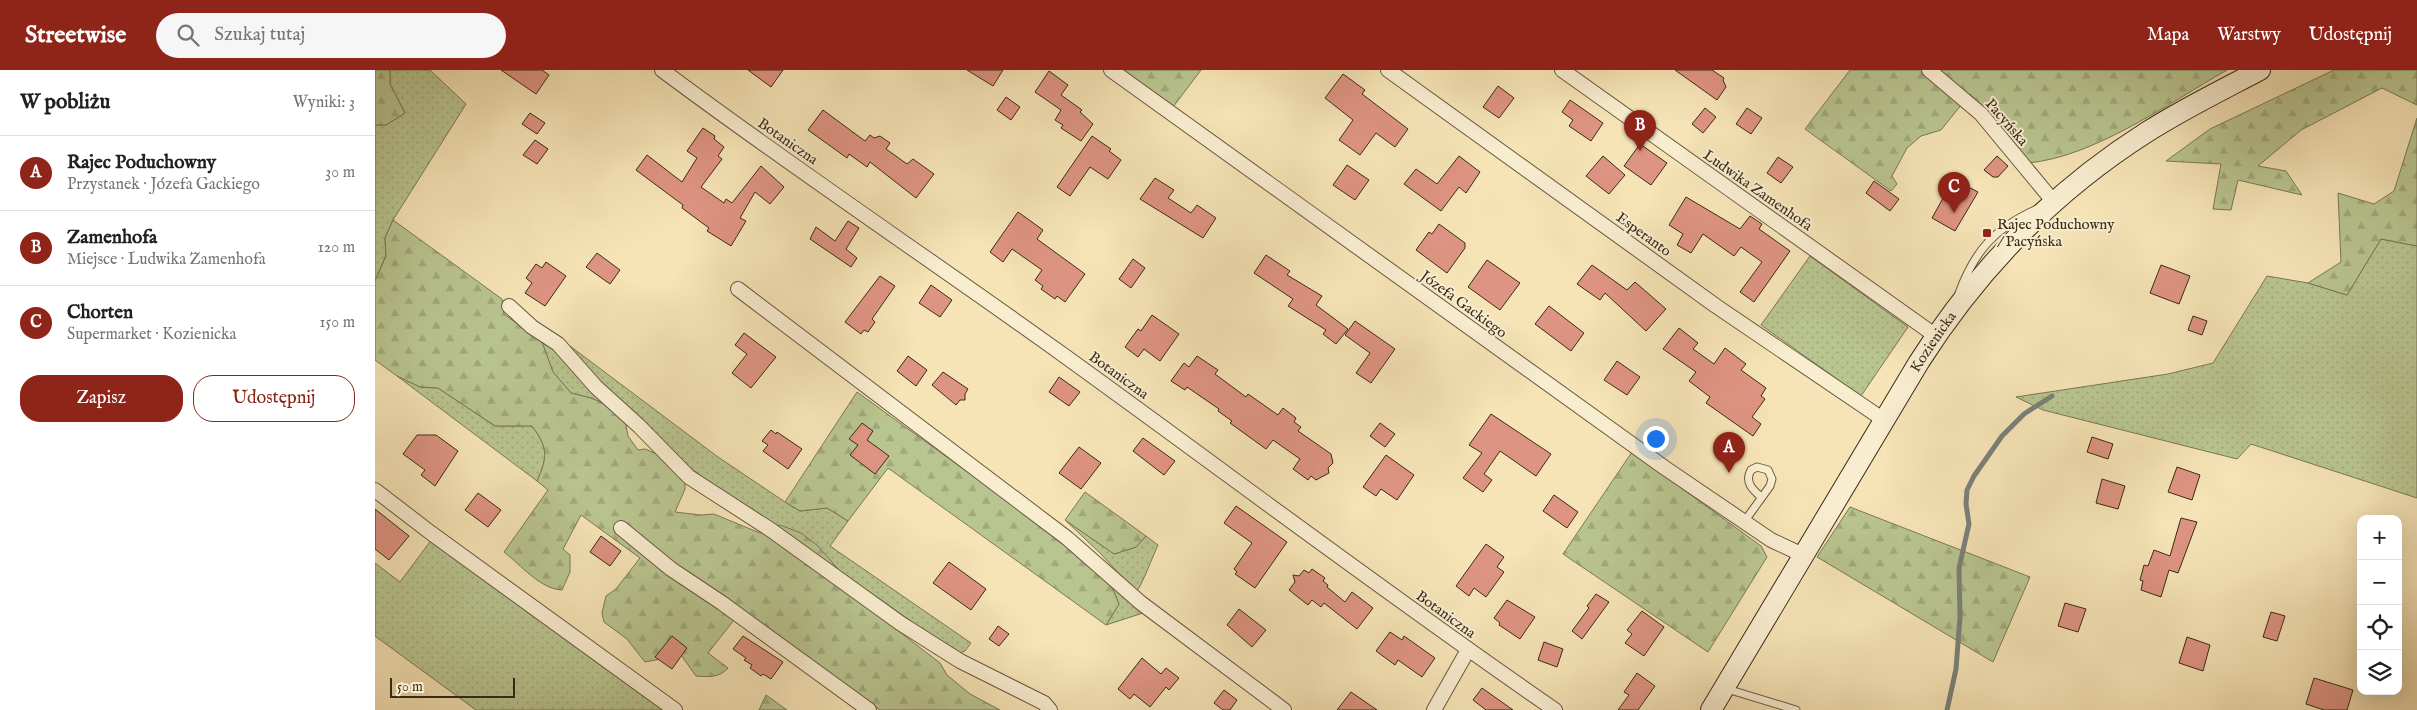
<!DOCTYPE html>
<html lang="pl">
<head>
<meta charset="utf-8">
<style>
  body { margin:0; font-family:"IM FELL English",serif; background:#f6f6f6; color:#202124 }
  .controls { position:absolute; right:15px; bottom:15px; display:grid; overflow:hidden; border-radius:10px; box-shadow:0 5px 20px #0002 }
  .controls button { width:45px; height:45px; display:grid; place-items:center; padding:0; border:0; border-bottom:1px solid #e0e0e0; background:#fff; color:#202124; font:25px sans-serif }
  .scale { position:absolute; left:15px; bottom:12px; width:125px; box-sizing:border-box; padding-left:5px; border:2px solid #3a2a18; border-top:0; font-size:14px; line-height:18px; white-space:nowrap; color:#3a2a18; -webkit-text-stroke:4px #f9edd0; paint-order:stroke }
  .you { position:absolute; left:1280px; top:368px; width:18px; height:18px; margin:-12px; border:4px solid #fff; border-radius:50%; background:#1a73e8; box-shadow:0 0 0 8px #1a73e833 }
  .badge { display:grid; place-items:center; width:32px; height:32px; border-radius:50%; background:#8f2418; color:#fff; font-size:16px; font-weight:700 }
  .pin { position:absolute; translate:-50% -41px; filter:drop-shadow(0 1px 2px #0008) }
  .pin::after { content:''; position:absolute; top:26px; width:18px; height:15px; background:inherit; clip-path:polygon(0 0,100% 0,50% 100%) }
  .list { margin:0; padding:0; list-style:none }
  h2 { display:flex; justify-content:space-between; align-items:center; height:65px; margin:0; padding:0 20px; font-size:21px }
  h2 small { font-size:16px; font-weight:400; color:#757577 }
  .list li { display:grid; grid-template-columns:32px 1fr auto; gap:15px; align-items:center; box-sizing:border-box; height:75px; padding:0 20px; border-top:1px solid #e0e0e0 }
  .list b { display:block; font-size:19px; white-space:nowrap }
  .list p { margin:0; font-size:16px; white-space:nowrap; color:#757577 }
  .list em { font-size:16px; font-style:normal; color:#757577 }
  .actions { display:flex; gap:10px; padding:15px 20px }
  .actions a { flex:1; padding:11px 0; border:1px solid #8f2418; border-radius:20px; text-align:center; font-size:18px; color:#8f2418 }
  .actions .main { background:#8f2418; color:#fff }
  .icon { flex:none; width:28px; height:28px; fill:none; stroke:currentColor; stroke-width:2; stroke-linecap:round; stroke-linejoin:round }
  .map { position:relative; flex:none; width:2042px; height:640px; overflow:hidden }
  header { display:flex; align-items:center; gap:30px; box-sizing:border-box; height:70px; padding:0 25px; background:#8f2418; color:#fff }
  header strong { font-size:24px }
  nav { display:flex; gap:28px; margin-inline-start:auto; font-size:18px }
  .search { width:350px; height:45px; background:#f6f6f6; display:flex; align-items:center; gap:12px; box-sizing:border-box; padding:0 18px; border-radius:28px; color:#757577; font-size:19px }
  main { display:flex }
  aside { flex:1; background:#fff }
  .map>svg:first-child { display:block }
</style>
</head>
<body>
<header>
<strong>Streetwise</strong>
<div class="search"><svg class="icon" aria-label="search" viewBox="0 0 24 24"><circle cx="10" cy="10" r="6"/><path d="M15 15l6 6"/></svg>Szukaj tutaj</div>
<nav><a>Mapa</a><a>Warstwy</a><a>Udostępnij</a></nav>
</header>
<main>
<aside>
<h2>W pobliżu<small>Wyniki: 3</small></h2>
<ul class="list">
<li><span class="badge">A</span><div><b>Rajec Poduchowny</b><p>Przystanek · Józefa Gackiego</p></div><em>30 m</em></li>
<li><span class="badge">B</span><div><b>Zamenhofa</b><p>Miejsce · Ludwika Zamenhofa</p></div><em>120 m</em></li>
<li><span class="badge">C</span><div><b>Chorten</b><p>Supermarket · Kozienicka</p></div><em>150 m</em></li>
</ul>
<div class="actions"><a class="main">Zapisz</a><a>Udostępnij</a></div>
</aside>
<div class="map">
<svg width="2042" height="640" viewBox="0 0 2042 640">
  <defs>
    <pattern id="grass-dots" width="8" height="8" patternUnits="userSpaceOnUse" patternTransform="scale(1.25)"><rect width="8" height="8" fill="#b9c590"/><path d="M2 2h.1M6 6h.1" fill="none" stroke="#a0a97b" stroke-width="1.8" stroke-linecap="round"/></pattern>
    <pattern id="forest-firs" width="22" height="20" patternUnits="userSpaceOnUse" patternTransform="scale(1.25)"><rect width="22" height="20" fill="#b9c590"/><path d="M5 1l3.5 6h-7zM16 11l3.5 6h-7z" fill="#a0a97b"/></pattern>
  </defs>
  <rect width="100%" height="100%" fill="#f6e4b6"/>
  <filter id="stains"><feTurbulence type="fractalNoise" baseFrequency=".004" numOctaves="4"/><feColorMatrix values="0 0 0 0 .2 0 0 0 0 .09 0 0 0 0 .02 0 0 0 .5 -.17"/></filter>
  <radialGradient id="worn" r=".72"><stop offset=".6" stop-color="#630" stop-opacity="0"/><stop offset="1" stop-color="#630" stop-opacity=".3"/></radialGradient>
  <path fill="url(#grass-dots)" stroke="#7a7854" d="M15 0H55L91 34 18 150 10 168 11 185 0 211V55H11L30 43 15 14Z
    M2006 169 2042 176V428L1876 374 1862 389 1668 340 1641 327 1793 304 1838 293 1892 206 1933 213 1972 225Z
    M1435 186 1533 257 1486 326 1386 255Z
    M167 273 179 279 232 335 216 328 196 323 178 302Z
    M195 276 343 387 410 432 425 441 452 438 473 451 455 476 596 573 590 581 585 583 568 574 502 527 474 512 460 497 398 458 318 400 213 303Z
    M22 306 45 317 63 318 120 356H157C173 377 173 387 162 411Z
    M690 450 739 484 761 477 771 466 783 475C779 483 766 518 761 522L725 483Z
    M57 469 292 640H101L0 566V493L25 512Z
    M736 515 768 543 731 555 744 534Z"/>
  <path fill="url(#forest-firs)" stroke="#7a7854" d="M0 0H15V14L30 43 11 55H0Z
    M747 0H826L798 37Z
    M1475 0H1852C1794 33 1719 87 1653 93L1623 51 1595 24 1566 60 1546 66 1532 78 1517 106 1522 114 1516 121 1430 59Z
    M1959 0H2042V35L2007 18 1926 60 1883 96 1911 101 1927 125 1863 110 1856 140 1838 139 1846 94 1791 91 1835 59Z
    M2042 48V176L2006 169 1972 225 1933 213 1966 192 1963 123 1999 134 2019 121Z
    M18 150 127 229 129 244 167 272 178 302 196 323 216 328 232 335 250 349 253 366 263 380 270 379 287 386 310 412V419L300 442 326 445 339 444 385 463 405 455 426 463 443 476 504 546 565 593 572 605 595 624 625 640H505L370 543 359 550 333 583 353 598C344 608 334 607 321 606L306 585 270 592 252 569 229 552 227 543 231 526 241 519 265 488 206 445 188 479 195 485V502L187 520C165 519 146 495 129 482L173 420 162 411C173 387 173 377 157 356H120L63 318 45 317 22 306 0 290V211L11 186 10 168Z
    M482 322 663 453 736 515 744 534 731 555 513 398 473 451 452 438 425 441 410 432Z
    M1257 382 1386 476 1392 487 1333 582 1188 484Z
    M710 422 771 466 761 477 739 484 690 450Z
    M1475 437 1655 507 1618 592 1442 487Z
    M391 625 412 640H384Z"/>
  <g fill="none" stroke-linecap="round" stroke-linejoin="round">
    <path stroke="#798179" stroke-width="5" d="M1572 640 1581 599 1585 547 1584 498 1594 454 1591 434 1592 420 1599 406 1627 366 1649 344 1677 326"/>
  </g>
  <path fill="#de9482" stroke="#3a2a18" d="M126 0H167L174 5 161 24Z
    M373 0H408L396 17Z
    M592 0H628L618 16Z
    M1300 0H1337L1349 8 1348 10 1351 17 1342 30Z
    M674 1 693 15 686 25 707 40 705 42 718 54 706 71 686 58 688 55 680 50 686 40 660 22Z
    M968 4 990 20 987 24 1033 59 1020 77 1001 63 985 85 964 70 978 50 950 28Z
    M1123 16 1139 28 1124 48 1108 37Z
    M631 27 645 37 636 50 622 40Z
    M1195 30 1228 53 1216 71 1194 56 1198 50 1187 42Z
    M1330 38 1341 47 1328 63 1317 54Z
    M1372 38 1387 48 1376 64 1361 54Z
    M448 40 490 71 495 65 499 68 505 66 515 73 511 79 532 94 538 89 559 104 541 128 495 92 492 97 474 84 472 88 433 60Z
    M155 43 170 53 162 64 147 54Z
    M328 58 340 66 339 69 349 77 343 86 347 89 326 117 349 133 351 129 357 133 386 96 409 117 395 134 380 122 365 148 371 151 356 176 332 161 334 158 307 138 308 135 261 100 272 85 307 112 322 88 312 81Z
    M717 66 736 79 734 81 746 90 733 109 715 97 695 126 682 117Z
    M160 70 173 79 162 94 148 85Z
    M1265 74 1292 93 1276 115 1249 96Z
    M1084 86 1105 102 1091 123 1084 117 1066 141 1029 114 1041 99 1062 114Z
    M1228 86 1250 105 1234 124 1211 106Z
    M1622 86 1633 96 1623 107H1618L1609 100Z
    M1403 87 1418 97 1406 113 1392 103Z
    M972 95 994 110 980 130 958 115Z
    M780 108 799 120 793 128 816 143 822 135 841 148 828 168 765 129Z
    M1499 111 1524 129 1515 141 1491 123Z
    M1586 113 1603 122 1580 161 1557 148 1572 121 1579 125Z
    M1311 127 1365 159 1375 146 1387 154 1384 159 1415 181 1379 232 1365 222 1387 192 1366 177 1359 186 1328 164 1316 183 1302 175 1308 164 1294 155Z
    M643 142 668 160 662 169 710 204 690 232 682 226 680 229 666 219 668 216 660 210 667 200 637 179 628 192 615 182Z
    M473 151 484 158 471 179 482 188 476 197 435 169 441 157 460 171Z
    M1064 154 1090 173V178L1072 203 1041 180 1054 162 1057 164Z
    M222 183 245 200 235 214 211 197Z
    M891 185 915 201 912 205 947 226 941 235 973 259 961 274 948 264 951 260 913 236 918 229 879 203Z
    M758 189 770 198 756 218 744 209Z
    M1112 190 1145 213 1125 240 1093 217Z
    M171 192 191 206 170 236 150 223 157 213 151 208 161 194 167 198Z
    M1217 195 1252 220 1260 212 1291 239 1271 261 1230 223 1225 230 1202 214Z
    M1786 195 1815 206 1804 234 1775 223Z
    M505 206 520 216 497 249 500 252 493 262 489 260 486 264 470 252Z
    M556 215 577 230 565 247 544 233Z
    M1174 236 1209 263 1196 281 1160 254Z
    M777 245 804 264 785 291 769 279 763 287 750 277 763 259 766 261Z
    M1818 246 1832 251 1827 265 1813 260Z
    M980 251 1020 279 996 313 981 303 995 283 970 265Z
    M1304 258 1323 273 1318 279 1339 294 1350 278 1371 294 1366 300 1391 318 1386 326 1390 329 1377 347 1386 354 1378 366 1331 333 1335 327 1314 311 1321 302 1288 279Z
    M369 263 401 287 376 318 357 303 372 284 360 275Z
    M533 286 552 300 541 316 522 301Z
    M822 286 843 300 840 304 871 327 873 324 903 345 908 338 921 348 919 352 926 357 923 361 956 384 958 393 953 398 954 403 941 410 936 406 933 410 918 399 925 389 898 370 891 379 855 353 857 351 843 341 844 339 812 317 810 320 796 311 809 293 814 297Z
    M1242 291 1265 307 1252 325 1229 310Z
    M568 302 593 319 590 324V330H585L581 335 557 315Z
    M684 307 705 322 694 336 674 322Z
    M1116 344 1176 384 1161 406 1125 381 1109 404 1117 410 1108 422 1088 408 1107 383 1094 375Z
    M487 353 498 361 492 370 514 386 500 404 475 385 483 375 474 369Z
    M1005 353 1020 364 1010 377 995 366Z
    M396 360 401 364 402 362 427 379 413 399 388 381 393 375 387 371Z
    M42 365H61L83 381 60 416 46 405 50 400 28 384Z
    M1717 367 1738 374 1733 389 1712 382Z
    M768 368 800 391 789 405 758 381Z
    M704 377 726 393 706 419 684 403Z
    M1011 385 1039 405 1022 430 1006 419 1001 426 988 417Z
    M1802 397 1825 405 1817 430 1793 422Z
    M1727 409 1750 416 1743 439 1721 433Z
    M103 423 126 440 113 457 90 440Z
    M1179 425 1203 442 1192 458 1168 441Z
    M861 436 912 472 880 518 860 504 862 502 859 499 877 473 849 453Z
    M0 439 34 466 14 490 0 479Z
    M1806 448 1822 452 1803 503 1794 500 1786 527 1766 520 1768 511 1765 510 1769 495 1773 496 1779 480 1795 486Z
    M226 466 246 481 235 496 215 482Z
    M1111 474 1129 487 1122 497 1129 502 1111 527 1099 518 1094 526 1081 516Z
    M574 492 611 519 596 540 558 513Z
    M937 499 950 508 948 511 953 515 952 517 970 532 977 522 998 538 982 559 949 533 946 537 937 530 933 535 914 520 920 512 918 505 924 506 929 500 934 503Z
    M1221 524 1234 532 1207 569 1197 561 1214 538 1212 536Z
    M1132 530 1160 547 1145 569 1124 555 1125 553 1119 548Z
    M1690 533 1711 539 1703 562 1683 556Z
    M864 539 891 560 877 577 852 555Z
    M1267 541 1289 557 1269 586 1250 573 1257 564 1252 560Z
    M1896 542 1910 546 1902 571 1888 567Z
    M623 556 634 564 624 576 614 569Z
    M1015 562 1027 570 1029 566 1060 588 1047 607 1023 590 1020 595 1001 581Z
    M297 566 312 578 297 599 280 587Z
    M368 566 408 592 396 609 388 604 386 606 375 598 377 595 369 590 371 588 358 579Z
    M1812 567 1835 575 1828 601 1804 593Z
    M1169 572 1188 579 1182 597 1163 590Z
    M767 588 786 604 791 598 804 608 794 620 791 617 775 637 759 624 755 629 743 619Z
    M1262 603 1280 616 1263 640H1243L1254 625 1249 622Z
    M1939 608 1978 620 1972 640H1949L1931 634Z
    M1107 618 1138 640H1111L1098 630Z
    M849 620 862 630 855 640H848L839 633Z
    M976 622 1002 640H962Z"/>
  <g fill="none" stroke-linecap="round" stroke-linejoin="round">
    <g stroke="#695840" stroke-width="9">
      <path id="service" d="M1584 223C1600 180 1620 158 1662 139
        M1369 452 1395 416 1397 409 1393 400 1382 397 1376 400C1369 412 1378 420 1386 427
        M1352 619 1421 640"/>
    </g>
    <g stroke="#695840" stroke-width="16">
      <path id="minor" d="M287 0C418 98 555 189 687 284 852 403 1013 525 1180 640
        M736 0 1290 398 1396 470 1428 485
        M1013 0 1341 236 1509 350
        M1187 0 1561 266
        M1554 0 1606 44 1678 131
        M363 219 692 468 766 533 909 640
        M134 236 157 257 183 274 221 317 264 356 314 407 396 460 525 553 585 591 669 633 675 640
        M0 420 56 463 300 640
        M246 458 296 499 347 533 494 640
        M1059 640 1093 580"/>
    </g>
    <g stroke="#3a2a18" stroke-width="22">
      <g id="secondary">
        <path id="s1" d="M1336 640 1544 292C1603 199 1679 121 1772 62 1808 39 1847 20 1885 0"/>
      </g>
    </g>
    <use href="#service" stroke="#f9edd0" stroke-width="7"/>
    <use href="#minor" stroke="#f9edd0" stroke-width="14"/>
    <use href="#secondary" stroke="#f9edd0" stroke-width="20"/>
  </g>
  <rect fill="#8f2418" stroke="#f9edd0" stroke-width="2" x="1607" y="158" width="10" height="10" rx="2.5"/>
  <g text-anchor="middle" stroke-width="4" stroke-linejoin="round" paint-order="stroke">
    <g font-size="15" fill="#3a2a18" stroke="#f9edd0">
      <text transform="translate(1632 52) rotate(49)" y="5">Pacyńska</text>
      <text transform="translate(413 71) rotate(35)" y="5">Botaniczna</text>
      <text transform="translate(1383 120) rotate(35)" y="5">Ludwika Zamenhofa</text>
      <text transform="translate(1269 164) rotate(36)" y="5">Esperanto</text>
      <text transform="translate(1089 234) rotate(36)" y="5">Józefa Gackiego</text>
      <text dy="5" stroke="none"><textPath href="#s1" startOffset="430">Kozienicka</textPath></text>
      <text transform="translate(744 305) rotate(36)" y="5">Botaniczna</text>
      <text transform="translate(1071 544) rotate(36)" y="5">Botaniczna</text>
    </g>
    <g font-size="15" fill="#3a2a18" stroke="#f9edd0" text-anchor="start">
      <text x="1622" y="159">Rajec Poduchowny<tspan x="1622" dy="17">/ Pacyńska</tspan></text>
    </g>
  </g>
  <rect width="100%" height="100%" filter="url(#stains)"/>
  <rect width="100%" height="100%" fill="url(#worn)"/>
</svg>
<div class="controls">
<button>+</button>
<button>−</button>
<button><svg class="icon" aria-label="locate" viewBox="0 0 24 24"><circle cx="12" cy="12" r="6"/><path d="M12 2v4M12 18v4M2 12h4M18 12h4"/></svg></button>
<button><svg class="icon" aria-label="layers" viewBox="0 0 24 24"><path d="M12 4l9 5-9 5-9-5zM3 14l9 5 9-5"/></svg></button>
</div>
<div class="scale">50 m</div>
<div class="you"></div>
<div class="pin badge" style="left:1354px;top:403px">A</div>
<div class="pin badge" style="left:1265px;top:81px">B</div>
<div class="pin badge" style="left:1579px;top:143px">C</div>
</div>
</main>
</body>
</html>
